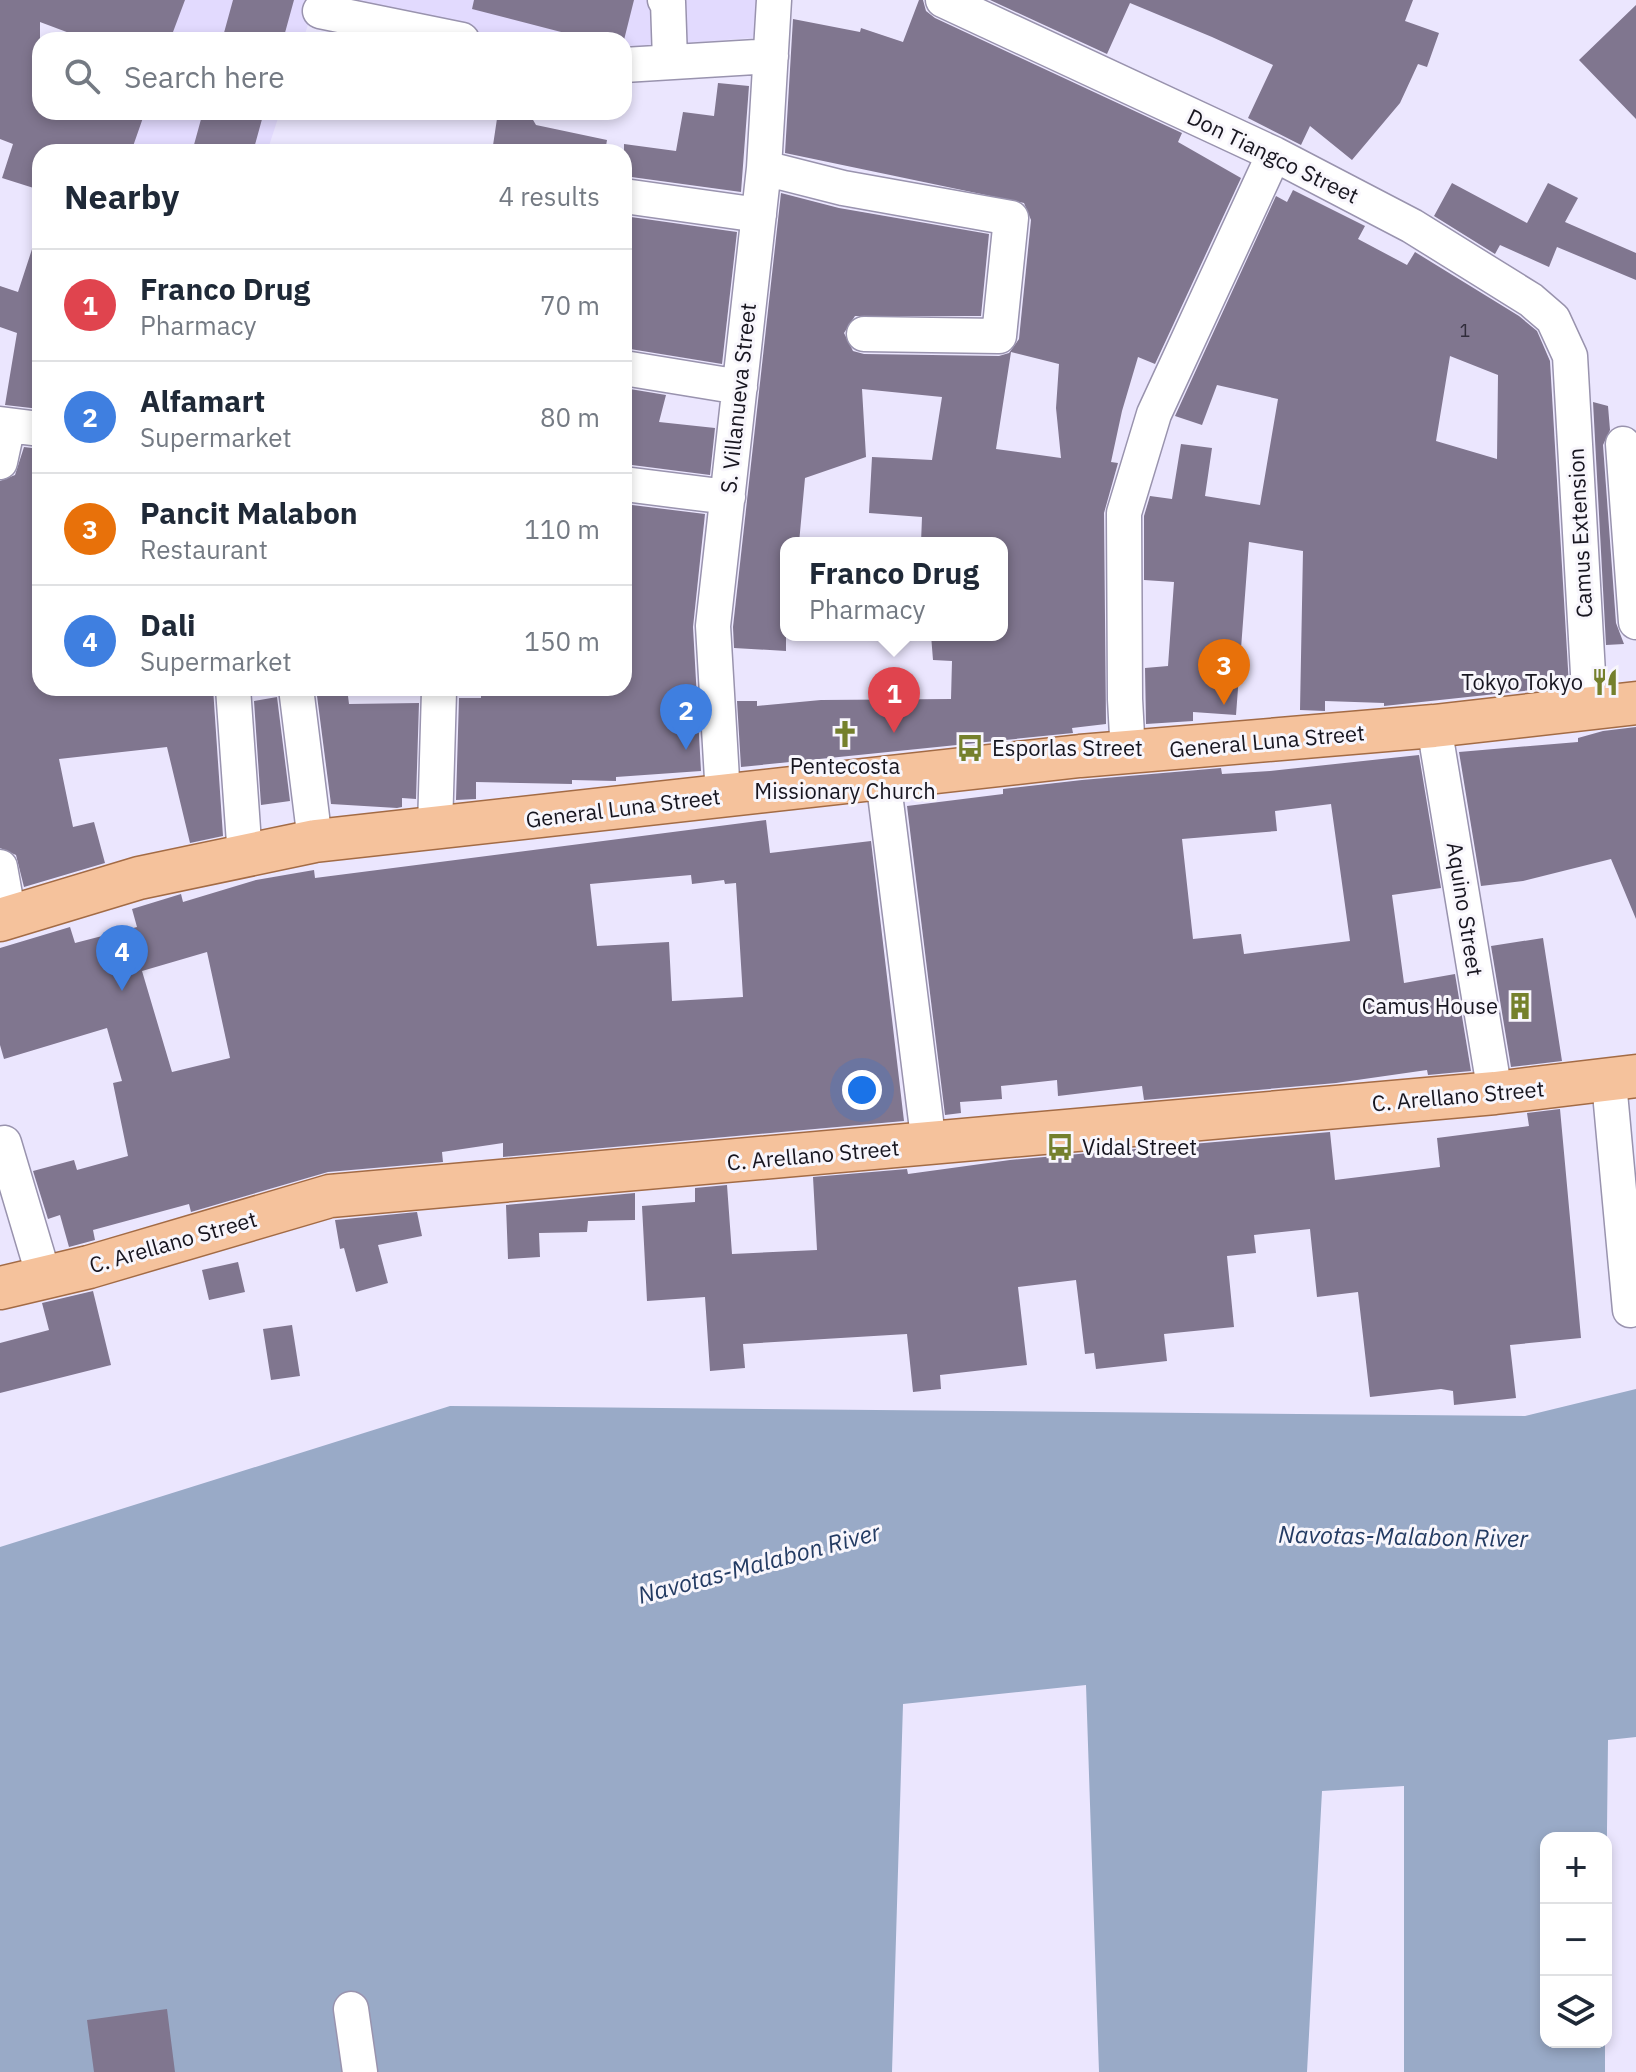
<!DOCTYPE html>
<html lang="en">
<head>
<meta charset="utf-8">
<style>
  body { margin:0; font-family:"IBM Plex Sans",sans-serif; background:#f2f2f3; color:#1f2937 }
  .controls { position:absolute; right:24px; bottom:24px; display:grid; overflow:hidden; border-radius:16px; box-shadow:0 4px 12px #0003 }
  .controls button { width:72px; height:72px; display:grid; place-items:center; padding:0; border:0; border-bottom:2px solid #e0e1e3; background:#fff; color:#1f2937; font:40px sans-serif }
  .you { position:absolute; left:862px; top:1090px; width:28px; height:28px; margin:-20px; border:6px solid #fff; border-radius:50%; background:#1a73e8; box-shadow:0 0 0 12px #1a73e833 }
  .badge { display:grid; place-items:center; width:52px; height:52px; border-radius:50%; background:#b45309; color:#fff; font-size:26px; font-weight:700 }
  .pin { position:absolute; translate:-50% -66px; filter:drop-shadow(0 2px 4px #0008) }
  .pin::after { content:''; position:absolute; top:42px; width:28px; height:24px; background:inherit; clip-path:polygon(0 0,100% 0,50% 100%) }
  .popup { position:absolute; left:780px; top:537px; width:228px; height:104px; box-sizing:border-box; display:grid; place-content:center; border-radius:16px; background:#fff; filter:drop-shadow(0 2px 6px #0005); font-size:26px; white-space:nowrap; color:#747a83 }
  .popup b { font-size:30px; color:#1f2937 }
  .popup::after { content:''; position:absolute; left:50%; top:100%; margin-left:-16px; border:16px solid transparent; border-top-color:#fff }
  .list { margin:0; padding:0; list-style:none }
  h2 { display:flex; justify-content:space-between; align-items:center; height:104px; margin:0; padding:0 32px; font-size:34px }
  h2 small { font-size:26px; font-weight:400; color:#747a83 }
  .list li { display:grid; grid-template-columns:52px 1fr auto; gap:24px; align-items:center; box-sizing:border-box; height:112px; padding:0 32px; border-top:2px solid #e0e1e3 }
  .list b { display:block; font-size:30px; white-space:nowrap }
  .list p { margin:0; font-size:26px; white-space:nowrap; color:#747a83 }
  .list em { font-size:26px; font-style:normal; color:#747a83 }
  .icon { flex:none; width:44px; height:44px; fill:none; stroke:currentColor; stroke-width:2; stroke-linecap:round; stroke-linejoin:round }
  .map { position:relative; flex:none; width:1636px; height:2072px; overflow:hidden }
  .search { position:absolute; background:#fff; box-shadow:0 4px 12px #0003; left:32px; top:32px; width:600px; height:88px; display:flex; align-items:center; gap:20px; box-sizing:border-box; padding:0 28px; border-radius:24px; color:#747a83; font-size:30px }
  .panel { position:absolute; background:#fff; box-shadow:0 4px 12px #0003; left:32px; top:144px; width:600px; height:552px; border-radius:24px }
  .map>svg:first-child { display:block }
</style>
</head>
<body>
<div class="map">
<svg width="1636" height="2072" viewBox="0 0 1636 2072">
  <rect width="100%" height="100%" fill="#ebe6fe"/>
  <path fill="#e2dafe" d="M107 0H316L303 40H94Z
    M327 0H770L765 37 624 48V40H515Z
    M70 112H280L267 152H57Z"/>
  <path fill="#99aac7" d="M1636 1389V1737L1608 1740 1606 1918V1838H1546V2042H1605V2072H1404V1786L1322 1791 1307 2072H1099L1086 1685 903 1704 892 2072H0V1547L450 1406 1525 1416Z"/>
  <path fill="#80768f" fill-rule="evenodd" d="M0 0H185L170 40H88L40 22V112H145L131 152H40V190L2 178 13 144 0 139Z
    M233 0H294L283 40H222Z
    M474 0H634L624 40H592L472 9Z
    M919 0H923L926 11 935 18 1182 133 1178 142 1241 178 1155 364 1138 357 1122 411 1111 462 1118 463 1104 513 1106 724 1072 728 1073 733 741 767 737 701H757V706L821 700 951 699 952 661 933 660 931 635H1002V543H921L922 517 869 513 872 457 932 460 942 397 862 389 866 457 805 478 799 543H786V651L734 648 733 627 781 193 839 208 989 234 981 316H855L844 333 853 351 864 354 999 356 1009 353 1019 339 1031 220 1024 203 785 153 793 19 860 32 861 28 903 42ZM1011 352 1059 364 1056 408 1061 458 996 449Z
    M990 0H1413L1405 21 1439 33 1427 67 1418 64 1400 103 1352 160 1310 126 1301 145 1248 118 1273 65 1212 37 1130 3 1107 54Z
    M1636 5V119L1579 60Z
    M718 83 749 86 741 192 624 176V144L676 151 683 112 714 116Z
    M203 112H264L253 152H192Z
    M498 112 529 113 536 125 607 140 605 152H492Z
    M1452 183 1527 223 1548 183 1578 198 1565 222 1636 253V280L1557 247 1549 267 1500 245 1495 254 1434 216Z
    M1293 190 1365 226 1358 239 1407 265 1415 252 1519 316 1537 331 1550 361 1569 686 1384 706V703L1325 701V711L1300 710 1303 551 1249 542 1236 715 1193 712V721L1146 724 1145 668 1168 666 1174 582 1144 580V516L1150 496 1172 499 1181 444 1212 448 1205 496 1260 505 1278 399 1217 385 1202 425 1175 416 1276 196 1287 202ZM1450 356 1498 375 1497 459 1436 441Z
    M624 216 737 232 722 364 624 348Z
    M35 240 40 241V409L5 405 17 333 0 327V286L18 292Z
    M624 388 666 395 659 422 715 428 710 475 624 464Z
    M1593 402 1608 406 1610 430 1603 445 1616 623 1624 644 1606 645Z
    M24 447 40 449V688H213L223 836 190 843 167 747 59 759 73 827 94 822 105 863 24 887 16 855 0 848V481L15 475Z
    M624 504 705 514 693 627 701 771 616 777V781L572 780V784L476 782V799L456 800 459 698H481V688H624Z
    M316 688H347L349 704 419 703 416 799 402 798V807L397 808 331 804Z
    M277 697 290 801 261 805 254 701Z
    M1636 727V919L1611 859 1523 881 1481 886 1459 752 1578 742V738L1603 731Z
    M1419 755 1441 888 1392 895 1404 983 1455 974 1471 1071 1428 1075 1427 1070 1336 1083 1144 1100 1142 1086 1058 1096 1057 1080 1001 1086 1002 1099 960 1102 961 1113 945 1115 907 806 1003 794V789L1082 780 1221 768 1222 774 1270 771ZM1331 804 1350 941 1244 954 1241 934 1193 939 1182 839 1277 831 1275 811Z
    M766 820 770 853 871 841 904 1121 503 1157V1143L442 1152 443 1162 328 1172 191 1212 189 1204 93 1230 95 1240 69 1247 60 1215 48 1219 33 1171 74 1160 77 1170 128 1156 113 1083 122 1081 107 1028 4 1059 0 1045V948L70 927 75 943 137 927 132 909 181 894 183 902 256 880 314 870 315 878ZM691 875 692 884 724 880 725 884 736 883 743 997 672 1001 669 942 597 946 590 884ZM207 952 230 1058 172 1072 142 971Z
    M1543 938 1562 1061 1511 1067 1491 946Z
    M1560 1109 1581 1338 1510 1345 1516 1398 1454 1405 1453 1391 1441 1389 1370 1397 1358 1292 1317 1297 1310 1229 1254 1235 1256 1253 1227 1256 1234 1327 1164 1334 1167 1361 1096 1369 1094 1353 1085 1354 1076 1280 1018 1287 1027 1365 940 1375 941 1389 913 1392 907 1334 743 1344 745 1368 710 1371 705 1297 647 1301 642 1206 695 1202V1188L727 1185 732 1254 817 1250 813 1177 907 1169 908 1174 1010 1160 1330 1132 1335 1180 1440 1167 1437 1138 1529 1126 1527 1113Z
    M635 1193V1220L588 1221 587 1232 539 1233 540 1257 508 1259 506 1205Z
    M417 1212 422 1236 378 1245 388 1283 356 1292 344 1248 340 1249 335 1220Z
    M238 1262 245 1292 209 1300 202 1270Z
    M93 1291 111 1365 0 1393V1343L49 1330 42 1303Z
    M292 1325 300 1376 271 1380 263 1329Z
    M167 2009 175 2072H94L87 2020Z"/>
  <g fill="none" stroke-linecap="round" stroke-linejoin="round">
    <g stroke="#9993ae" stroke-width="37">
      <path id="minor" d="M665 0 668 2 670 60
        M943 0 1274 154 1412 226 1531 300 1553 319 1570 356 1590 709
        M320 11 462 40
        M624 65 771 56
        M764 168 843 188 1011 218 999 336 864 334
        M624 196 759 215
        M624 368 740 387
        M0 424 40 429
        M1623 444 1636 622
        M0 462 8 425
        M624 484 728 497
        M233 688 245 857
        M296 688 315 841
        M1434 726 1495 1093
        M1128 754 1125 699 1124 513 1154 414 1274 154
        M883 778 929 1145
        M723 796 713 626 764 168 774 0
        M435 828 439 691
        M0 867 9 917
        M1609 1082 1630 1310
        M4 1143 44 1277
        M351 2009 360 2072"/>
    </g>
    <g stroke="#a36b45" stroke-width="45">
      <path id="major" d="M0 920 139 878 315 841 1080 756 1434 726 1636 703
        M0 1288 89 1267 330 1196 1495 1093 1636 1076"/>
    </g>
    <use href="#minor" stroke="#fff" stroke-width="34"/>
    <use href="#major" stroke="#f5c29c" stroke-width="42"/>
  </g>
  <defs>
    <g id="restaurant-bare" transform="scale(2.16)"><path d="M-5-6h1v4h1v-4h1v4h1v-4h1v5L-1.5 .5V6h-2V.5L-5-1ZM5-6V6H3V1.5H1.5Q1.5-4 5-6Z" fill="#75802c" stroke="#f8f6fc" stroke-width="2.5" paint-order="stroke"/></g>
    <g id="church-bare" transform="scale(2.16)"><path d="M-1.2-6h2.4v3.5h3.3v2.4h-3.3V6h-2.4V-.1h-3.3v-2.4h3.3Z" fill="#75802c" stroke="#f8f6fc" stroke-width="2.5" paint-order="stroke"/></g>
    <g id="bus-bare" transform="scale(2.16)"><path d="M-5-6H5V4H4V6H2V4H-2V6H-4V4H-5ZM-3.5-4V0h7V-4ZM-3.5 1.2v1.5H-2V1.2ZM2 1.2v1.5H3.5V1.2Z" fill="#75802c" stroke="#f8f6fc" stroke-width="2.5" paint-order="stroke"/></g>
    <g id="building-bare" transform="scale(2.16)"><path d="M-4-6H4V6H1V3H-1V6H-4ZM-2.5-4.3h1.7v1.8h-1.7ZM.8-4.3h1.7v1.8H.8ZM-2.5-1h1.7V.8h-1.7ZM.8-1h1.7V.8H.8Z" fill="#75802c" stroke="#f8f6fc" stroke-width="2.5" paint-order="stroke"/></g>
  </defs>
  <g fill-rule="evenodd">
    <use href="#restaurant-bare" x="1605" y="682"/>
    <use href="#church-bare" x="845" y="734"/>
    <use href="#bus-bare" x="970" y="748"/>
    <use href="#building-bare" x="1520" y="1006"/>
    <use href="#bus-bare" x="1060" y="1147"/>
  </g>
  <g text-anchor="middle" stroke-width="6" stroke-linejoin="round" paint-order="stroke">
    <g font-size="18" fill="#312d3b">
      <text x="1465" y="337">1</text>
    </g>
    <g font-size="22" fill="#17151f" stroke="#f8f6fc">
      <text transform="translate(1273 156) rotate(26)" y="8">Don Tiangco Street</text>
      <text transform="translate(738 398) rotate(-84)" y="8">S. Villanueva Street</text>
      <text transform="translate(1580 533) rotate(-93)" y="8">Camus Extension</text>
      <text transform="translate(1267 741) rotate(-5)" y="8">General Luna Street</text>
      <text transform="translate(623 808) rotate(-7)" y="8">General Luna Street</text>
      <text transform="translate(1465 909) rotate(81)" y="8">Aquino Street</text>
      <text transform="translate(1458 1096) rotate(-5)" y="8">C. Arellano Street</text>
      <text transform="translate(813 1155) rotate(-5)" y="8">C. Arellano Street</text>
      <text transform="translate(173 1242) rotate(-16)" y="8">C. Arellano Street</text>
    </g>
    <g font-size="22" fill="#17151f" stroke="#f8f6fc" text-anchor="end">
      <text x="1583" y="690">Tokyo Tokyo</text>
      <text x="992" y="756" text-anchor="start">Esporlas Street</text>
      <text x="845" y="774" text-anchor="middle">Pentecosta<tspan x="845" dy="25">Missionary Church</tspan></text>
      <text x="1498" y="1014">Camus House</text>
      <text x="1082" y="1155" text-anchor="start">Vidal Street</text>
    </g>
    <g font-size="24" font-style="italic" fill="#233b63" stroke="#f8f6fc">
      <text transform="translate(1403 1537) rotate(1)" y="8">Navotas-Malabon River</text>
      <text transform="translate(759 1564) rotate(-15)" y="8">Navotas-Malabon River</text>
    </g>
  </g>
</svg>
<div class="controls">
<button>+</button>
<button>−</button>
<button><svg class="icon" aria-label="layers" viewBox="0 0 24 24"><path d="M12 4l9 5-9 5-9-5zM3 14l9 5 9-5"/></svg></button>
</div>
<div class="you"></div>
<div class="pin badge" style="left:894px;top:733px;background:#e0444e">1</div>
<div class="popup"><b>Franco Drug</b>Pharmacy</div>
<div class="pin badge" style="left:686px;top:750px;background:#3f7fe0">2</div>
<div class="pin badge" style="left:1224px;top:705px;background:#e8710a">3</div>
<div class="pin badge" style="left:122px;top:991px;background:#3f7fe0">4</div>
<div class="search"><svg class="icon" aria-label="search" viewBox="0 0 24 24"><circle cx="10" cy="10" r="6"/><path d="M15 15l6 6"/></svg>Search here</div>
<section class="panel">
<h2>Nearby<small>4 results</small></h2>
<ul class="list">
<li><span class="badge" style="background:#e0444e">1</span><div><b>Franco Drug</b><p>Pharmacy</p></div><em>70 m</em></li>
<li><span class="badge" style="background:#3f7fe0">2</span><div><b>Alfamart</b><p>Supermarket</p></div><em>80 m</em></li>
<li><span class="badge" style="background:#e8710a">3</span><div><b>Pancit Malabon</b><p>Restaurant</p></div><em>110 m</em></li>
<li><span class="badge" style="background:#3f7fe0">4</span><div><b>Dali</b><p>Supermarket</p></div><em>150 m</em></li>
</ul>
</section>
</div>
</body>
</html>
